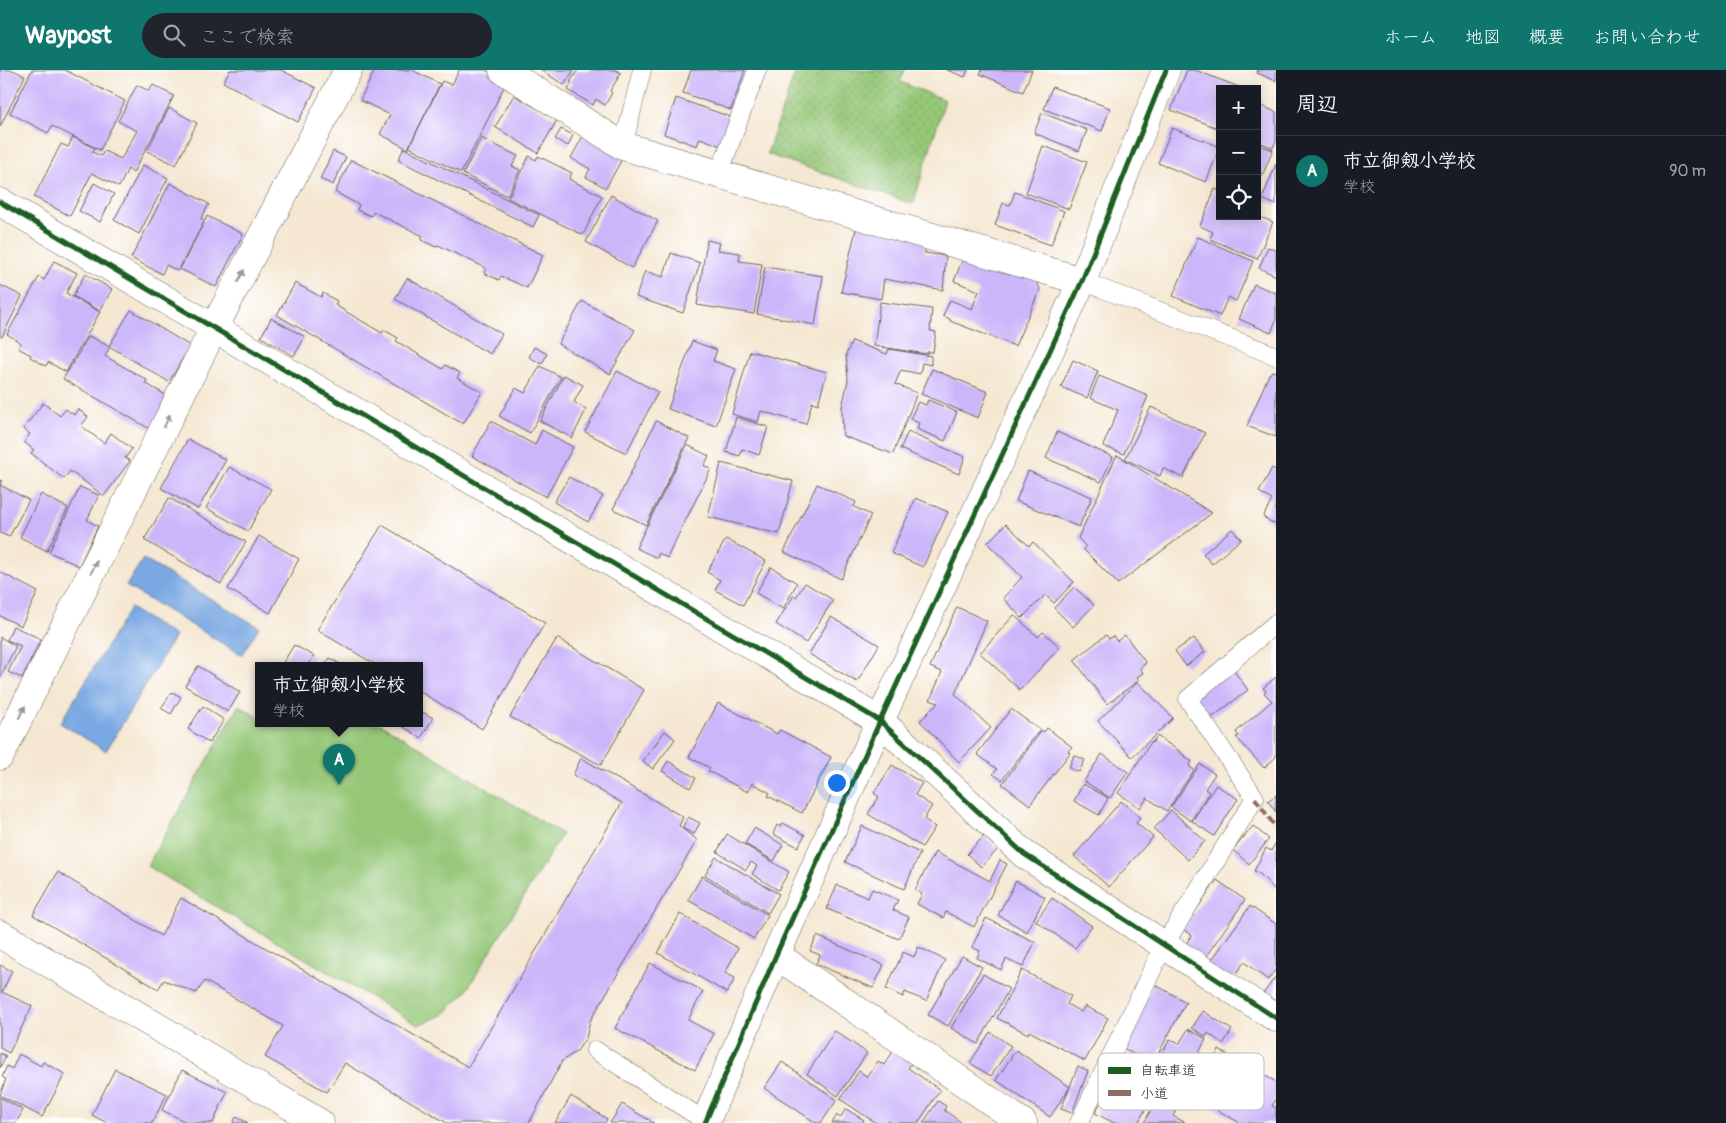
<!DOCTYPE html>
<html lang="ja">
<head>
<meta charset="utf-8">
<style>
  body { margin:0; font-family:Pangolin,"Klee One",sans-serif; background:#20242c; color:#f1f3f6 }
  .controls { position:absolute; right:15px; top:15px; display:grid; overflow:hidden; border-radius:0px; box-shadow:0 2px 12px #0003 }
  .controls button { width:45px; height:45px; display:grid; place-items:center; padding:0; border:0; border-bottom:1px solid #363941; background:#171b24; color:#f1f3f6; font:25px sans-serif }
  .you { position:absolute; left:836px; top:712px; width:18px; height:18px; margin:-12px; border:4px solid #fff; border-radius:50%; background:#1a73e8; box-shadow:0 0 0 8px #1a73e833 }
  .badge { display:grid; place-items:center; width:32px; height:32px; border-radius:50%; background:#0f766e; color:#fff; font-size:16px; font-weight:700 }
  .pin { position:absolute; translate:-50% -41px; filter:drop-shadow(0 1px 2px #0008) }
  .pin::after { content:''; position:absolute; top:26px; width:18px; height:15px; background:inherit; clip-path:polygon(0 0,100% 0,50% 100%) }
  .popup { position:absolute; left:255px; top:592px; width:168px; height:65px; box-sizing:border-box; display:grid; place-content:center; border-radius:0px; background:#171b24; filter:drop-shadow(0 1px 4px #0005); font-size:16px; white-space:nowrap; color:#9ea1a6 }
  .popup b { font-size:19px; color:#f1f3f6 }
  .popup::after { content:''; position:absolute; left:50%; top:100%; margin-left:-10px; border:10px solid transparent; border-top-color:#171b24 }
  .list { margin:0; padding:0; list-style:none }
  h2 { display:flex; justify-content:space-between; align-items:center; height:65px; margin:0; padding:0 20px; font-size:21px }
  h2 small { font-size:16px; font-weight:400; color:#9ea1a6 }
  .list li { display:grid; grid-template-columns:32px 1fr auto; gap:15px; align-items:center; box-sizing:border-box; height:70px; padding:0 20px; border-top:1px solid #363941 }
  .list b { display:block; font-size:19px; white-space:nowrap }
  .list p { margin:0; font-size:16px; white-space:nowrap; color:#9ea1a6 }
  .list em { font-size:16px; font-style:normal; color:#9ea1a6 }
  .icon { flex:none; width:28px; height:28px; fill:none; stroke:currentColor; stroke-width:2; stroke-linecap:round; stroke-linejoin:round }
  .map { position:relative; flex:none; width:1276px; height:1053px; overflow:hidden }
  header { display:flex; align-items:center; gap:30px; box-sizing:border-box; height:70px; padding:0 25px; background:#0f766e; color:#fff }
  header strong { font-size:24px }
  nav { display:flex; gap:28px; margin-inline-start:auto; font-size:18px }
  .search { width:350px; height:45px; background:#20242c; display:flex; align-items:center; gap:12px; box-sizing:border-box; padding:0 18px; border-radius:28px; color:#9ea1a6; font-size:19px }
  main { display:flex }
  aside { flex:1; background:#171b24 }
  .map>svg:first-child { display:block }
</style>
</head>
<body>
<header>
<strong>Waypost</strong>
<div class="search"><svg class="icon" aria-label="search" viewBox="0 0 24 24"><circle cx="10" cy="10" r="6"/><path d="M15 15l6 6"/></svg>ここで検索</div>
<nav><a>ホーム</a><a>地図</a><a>概要</a><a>お問い合わせ</a></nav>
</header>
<main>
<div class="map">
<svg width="1276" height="1053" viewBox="0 0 1276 1053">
  <defs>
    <pattern id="park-dots" width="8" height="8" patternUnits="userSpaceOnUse" patternTransform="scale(1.25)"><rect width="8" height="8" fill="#95c777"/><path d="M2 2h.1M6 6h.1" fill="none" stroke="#80aa66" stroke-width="1.8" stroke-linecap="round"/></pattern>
  </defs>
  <rect width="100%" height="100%" fill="#fff"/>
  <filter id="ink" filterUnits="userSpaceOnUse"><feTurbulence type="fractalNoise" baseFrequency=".02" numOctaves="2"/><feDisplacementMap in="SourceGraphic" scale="10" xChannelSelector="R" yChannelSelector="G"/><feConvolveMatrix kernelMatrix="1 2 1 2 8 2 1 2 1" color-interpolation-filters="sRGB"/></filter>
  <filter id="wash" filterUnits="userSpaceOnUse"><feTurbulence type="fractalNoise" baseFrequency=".0096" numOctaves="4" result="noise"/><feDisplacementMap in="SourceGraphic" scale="20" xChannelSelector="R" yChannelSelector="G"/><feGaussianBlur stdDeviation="1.12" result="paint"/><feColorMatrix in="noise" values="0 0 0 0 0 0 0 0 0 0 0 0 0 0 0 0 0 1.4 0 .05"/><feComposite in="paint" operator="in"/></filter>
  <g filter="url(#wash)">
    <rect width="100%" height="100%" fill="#f5e7d1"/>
    <path fill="url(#park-dots)" stroke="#58724a" d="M796 0H905L900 12 945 30 913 134 767 84Z"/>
    <path fill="#95c777" stroke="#58724a" d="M239 635 259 648V654H268L277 659 281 654H381L562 764 465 923 443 945 418 955 147 796Z"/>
    <path fill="#79a8e3" stroke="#4a6280" d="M143 489 259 557 242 585 126 516Z
      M130 538 175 566 106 681 60 653Z"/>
    <g id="blocks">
      <path fill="#cbb6fa" d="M0 0H13L25 6 0 57Z
        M32 0H65L125 31 100 80 52 56 48 63 10 43Z
        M230 0H281L316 18 298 52 223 12Z
        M375 0H412L440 14 408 79 380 64 390 45 360 30Z
        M459 0H485L504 9V17L461 103 409 77 442 11 452 15Z
        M541 0H574L564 15Z
        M578 0H616L621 3 610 21 612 23 605 35 596 29 593 35 568 20 572 13 570 12Z
        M691 0H745L731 40 683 23Z
        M947 0H968L965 7Z
        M982 0H1032L1023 22 980 4Z
        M1187 0H1195L1244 19H1220V59L1171 40Z
        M1258 0H1276V11L1257 3Z
        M137 15 149 21 153 15 174 26 133 103 128 99 119 117 92 103 70 146 34 127 61 74 68 77 73 67 95 78 92 82 101 86 104 81 121 89 137 61 118 51Z
        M1052 17 1110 38 1102 61 1044 39Z
        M514 25 557 50 538 83 495 57Z
        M676 28 731 47 721 76 700 68 697 76 664 64Z
        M1257 34 1276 42V71L1273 78 1257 71Z
        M169 38 197 53 176 95 147 81Z
        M1042 43 1087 60 1079 81 1034 63Z
        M1172 58 1220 77 1206 112 1158 93Z
        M561 59 573 65 568 76 555 69Z
        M583 66 623 87 606 118 586 107 590 99 571 88Z
        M481 68 518 86 512 96 520 100 507 126 463 104Z
        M1257 74 1273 80 1257 118Z
        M1043 76 1087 92 1069 139 1026 123Z
        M404 78 539 145 533 157 398 90Z
        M333 81 346 87 333 115 320 109Z
        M529 86 536 90 538 86 572 103 569 109 602 126 583 165 508 128Z
        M351 90 543 185 527 218 501 206 499 210 484 203 486 198 438 175 436 177 421 170 423 166 374 142 371 146 357 140 359 135 335 122Z
        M1276 94V135L1262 129Z
        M143 95 168 108 139 164 114 150Z
        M94 113 114 124 100 152 79 141Z
        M170 113 209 134 201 149 205 151 207 146 243 164 216 217 180 199 204 152 178 201 166 195 162 204 131 188Z
        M1215 119 1220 121V146H1257L1273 152 1257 189 1210 169 1213 162 1200 156Z
        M1015 122 1064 141 1051 175 995 155 1003 133 1010 135Z
        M611 125 658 151 632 198 586 172Z
        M857 155 926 170 925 183 946 186 943 220 884 209 881 229 841 222Z
        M1198 167 1253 191 1236 231 1228 227 1220 246 1173 226Z
        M707 170 720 173 718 180 740 183 739 191 762 194 754 244 697 235Z
        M1268 177 1276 180V206L1259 198Z
        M966 181 1033 204 1040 219 1015 276 950 251V249L943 246 950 230 972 239 979 221 954 211Z
        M671 183 700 193 683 243 636 227 645 201 663 207Z
        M54 191 77 203 66 223 100 242 66 302 48 292 46 296 30 287 31 285 18 278 21 273 7 264 39 207 44 210Z
        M765 197 823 206 815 255 757 244Z
        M85 204 112 219 100 241 73 226Z
        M407 208 502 264 490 284 395 229Z
        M295 213 321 227 323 223 337 231 335 235 382 263 384 260 398 268 396 271 443 299 445 295 460 303 457 308 482 322 463 354 277 245Z
        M1254 214 1276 223V250L1271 263 1239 249Z
        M0 215 22 226 2 267 0 266Z
        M582 231 635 260 610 304 558 274Z
        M880 232 932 239 930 261 936 262 933 282H927V284L874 276Z
        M131 240 190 276 169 312 109 276Z
        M271 248 305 267 294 286 261 267Z
        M89 266 110 277 105 286 147 310 145 313 169 327 150 359 63 309Z
        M692 271 717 280 713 291 736 299 716 356 668 339Z
        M852 271 887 284 889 279 931 286V295L922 293 920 304 901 300 895 314 917 323 893 384 843 366 842 337 848 310 846 285Z
        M534 277 547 284 542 294 529 287Z
        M750 281 827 302 818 334 812 332 806 354 761 341 758 352 732 344Z
        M1073 290 1098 301 1087 328 1061 317Z
        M540 296 561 307 530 363 499 346 516 318 525 323Z
        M932 299 988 322 978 348 921 324Z
        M617 301 658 322 626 383 585 362Z
        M1272 301 1276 302V367L1247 356 1269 304H1270Z
        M564 305 583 315 574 332 586 340 572 368 540 351Z
        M1099 306 1148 326 1124 384 1103 376 1118 340 1090 328Z
        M928 330 957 342 945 371 917 359 919 353 910 349 918 332 926 335Z
        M43 333 60 346 66 339 74 345 78 339 88 347 81 356 104 373 111 363 132 379 125 388 130 391 104 426 70 401 64 409 31 383 34 380 24 372 30 364 23 359Z
        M1151 337 1205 363 1183 408 1163 398 1160 406 1125 389Z
        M736 347 768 357 759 385 742 379 740 386 726 382Z
        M491 351 535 375 542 360 573 377 546 427 472 386Z
        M656 351 689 368 646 455 613 439Z
        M908 362 965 387 959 404 900 379Z
        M1057 362 1113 387 1101 412 1046 388Z
        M188 369 226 390 198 439 161 418Z
        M687 375 709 386 704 396 711 399 667 488 659 483 657 488 636 478Z
        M1117 385 1212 443 1118 514 1083 479 1086 477 1078 468Z
        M721 393 793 411 779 464 708 447Z
        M229 397 271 419 248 461 206 438Z
        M1272 398 1276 400V455L1263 447 1272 430 1259 422Z
        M1028 401 1092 427 1079 457 1016 431Z
        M569 407 603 426 588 452 554 432Z
        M0 410 2 411 0 415 29 430 9 467 0 463Z
        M817 414 856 432 854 437 871 445 841 509 784 482Z
        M80 417 99 425 87 450 98 456 79 496 49 482Z
        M41 424 68 438 47 481 20 467Z
        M169 428 246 472 221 514 144 470Z
        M916 428 948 442 923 497 891 483Z
        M1006 454 1029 476 1033 472 1074 512 1054 533 1045 525 1022 548 1003 528 1022 507 987 473Z
        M382 455 545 553 482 659 419 621V596H378L317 560Z
        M1232 459 1241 469 1212 494 1203 484Z
        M259 466 299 489 270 543 228 519Z
        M726 469 766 491 743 535 715 520 720 510 707 502Z
        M771 497 797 513 783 539 756 523Z
        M0 502 38 522 21 556 0 546Z
        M805 513 833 530 806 573 776 554 794 525 796 527Z
        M1074 517 1094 535 1073 557 1054 538Z
        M957 537 987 551 955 624 991 658 959 692 920 651 938 633 930 630 942 602 930 597Z
        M1014 545 1038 567 1043 562 1060 577 1020 620 980 583Z
        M831 547 879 575 857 612 809 584Z
        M13 556 41 569 22 608 8 602 21 576 7 570Z
        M1106 565 1109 569 1113 566 1117 571 1125 565 1146 593 1140 598 1143 603 1137 607 1139 610 1107 634 1074 590Z
        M0 567 16 576 0 608Z
        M557 568 644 620 601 695 510 647Z
        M1194 568 1205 582 1186 596 1175 581Z
        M294 575 314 586 307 596H281Z
        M330 588 343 596H324Z
        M198 596 240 622 228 642 185 616Z
        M1231 597 1248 620 1210 649 1193 627Z
        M1276 607V687L1264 698 1236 667 1239 666 1236 662 1272 631 1264 623 1266 621 1263 618Z
        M1138 612 1173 648 1132 687 1098 651Z
        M172 622 181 627 171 644 161 638Z
        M718 633 777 664 780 660 831 687 802 743 768 726 770 723 752 713 748 722 708 701 710 698 689 687Z
        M203 636 224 650 209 673 188 659Z
        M1011 639 1040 660 1002 710 993 704 997 699 977 684Z
        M419 640 433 648 421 668 399 654H419Z
        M1047 658 1072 677 1068 681 1070 683 1030 735 1002 714 1042 660 1044 662Z
        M665 661 675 669 653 699 643 691Z
        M1157 666 1179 681 1192 692 1189 696 1194 700 1167 741 1147 728 1140 738 1118 723 1151 672 1152 673Z
        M1102 684 1128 702 1110 728 1084 711Z
        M1074 685 1085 690 1079 702 1069 698Z
        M581 688 683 747 679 756 697 770 590 951 586 968 577 981 562 991 529 1053H447L345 993 327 1022 265 987 283 956 205 911 196 923 164 910 158 919 33 845 58 802 161 866 181 828 468 997 622 733 573 705Z
        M668 691 696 708 690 718 662 701Z
        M1200 694 1215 704 1205 719 1209 722 1191 751 1171 737Z
        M892 695 922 713 915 725 932 736 924 749 935 757 922 777 868 744 879 727 874 723Z
        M1083 714 1108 728 1099 745 1074 731Z
        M1216 715 1238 729 1214 766 1192 751Z
        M1276 725V742L1268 731Z
        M1121 731 1140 748 1136 753 1153 767 1109 817 1074 786Z
        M1171 740 1205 771 1188 790 1154 759Z
        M688 747 700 753 694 764 682 758Z
        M783 753 805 765 798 777 773 764 777 755 781 757Z
        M862 756 920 783 904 819 845 792Z
        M1253 756 1269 769 1249 794 1233 780Z
        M754 758 783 775 774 791 745 774Z
        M727 764 789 802 778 820 752 804 757 796 751 792 746 800 717 782Z
        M984 766 998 779 981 797 967 784Z
        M1276 772V821L1260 804 1254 801 1266 778 1271 781Z
        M935 782 990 811 1000 790 1007 794 974 857 946 842 943 848 917 834 922 824 915 820Z
        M716 787 779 824 768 843 705 805Z
        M702 806 768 845 754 869 688 830Z
        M1217 810 1245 830 1204 889 1185 875 1192 865 1183 859Z
        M1016 811 1045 827 1027 862 998 845Z
        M837 815 868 828 872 819 898 830 893 840 909 847 899 869 827 839Z
        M1052 828 1092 856 1075 878 1036 851Z
        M1250 836 1276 854V899L1268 910 1244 892 1231 912 1208 895Z
        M680 844 738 878 725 903 735 908 727 923 658 883Z
        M986 848 1035 872 1023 897 1006 889 1001 900 977 888 980 881 972 877Z
        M817 866 884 895 873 918 816 894 820 885 810 881Z
        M918 877 945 890 926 931 905 922 903 927 886 919 903 882 914 887Z
        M962 886 982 897 948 956 928 945Z
        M650 893 703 921 688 950 714 964 695 1000 615 958Z
        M0 895 12 901 2 922 32 936 9 983 0 978Z
        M1022 900 1071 926 1067 934 1081 942 1085 936 1108 948 1085 991 1029 961 1028 964 997 948Z
        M983 904 1009 919 978 974 951 958Z
        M1276 906V944L1258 931Z
        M1154 914 1186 932 1149 1001 1132 991 1135 985 1120 976Z
        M1203 941 1232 960 1223 974 1208 963 1206 967 1192 958Z
        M1188 959 1206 969 1199 983 1212 990 1192 1026 1151 1003 1170 969 1179 974Z
        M835 961 867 983 838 1026 807 1004Z
        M990 962 1011 976 991 1006 970 993Z
        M895 979 913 991 908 998 940 1020 918 1053H891L888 1051 887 1053H876L840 1029 859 1001 868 1007 878 991 884 995Z
        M1016 980 1070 1017 1050 1047 996 1010Z
        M1219 980 1276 1012V1029L1272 1036 1276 1038V1053H1240L1193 1026Z
        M0 983 6 986 0 998Z
        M19 984 41 996 43 992 65 1004 42 1047 0 1025 6 1009 2 1007 7 996 12 999Z
        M782 992 837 1030 821 1053H816L764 1018Z
        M1078 996 1088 1001 1072 1043 1061 1039Z
        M115 999 167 1024 152 1053H107L92 1045Z
        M1119 999 1139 1009 1136 1013 1154 1024 1138 1053H1114L1095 1043Z
        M182 1000 227 1022 213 1053H188L162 1040Z
        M571 1026 607 1049 605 1053H555Z
        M1158 1026 1178 1037 1173 1046 1186 1053H1144Z
        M0 1027 23 1040 16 1053H0Z
        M938 1031 946 1036 944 1040 962 1053H923Z
        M622 1034 654 1053H610Z
        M846 1039 864 1050 862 1053H832L837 1045 840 1048Z
        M236 1047 248 1053H233Z"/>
    </g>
  </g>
  <g filter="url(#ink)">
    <use href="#blocks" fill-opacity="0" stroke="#68635b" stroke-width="1"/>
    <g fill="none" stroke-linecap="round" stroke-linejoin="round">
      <g stroke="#68635b" stroke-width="19">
        <path id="service" d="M623 76 642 0
          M719 104 757 0
          M1082 211 1276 286
          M595 980 705 1051
          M1079 1053 1164 875 1255 728 1188 629 1276 553"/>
      </g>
      <g stroke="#68635b" stroke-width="29">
        <path id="minor" d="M503 0 623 76 1082 211
          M0 132 880 651 1024 784 1276 948
          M0 686 214 258 348 0
          M776 885 1023 1053
          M705 1053 776 885 880 651 1082 211 1166 0"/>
      </g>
      <g stroke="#68635b" stroke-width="29">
        <path id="tertiary" d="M0 864 320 1053"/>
      </g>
      <use href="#service" stroke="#fff" stroke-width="18"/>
      <use href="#minor" stroke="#fff" stroke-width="28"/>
      <use href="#tertiary" stroke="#fff" stroke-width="28"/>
      <path stroke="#8d6e63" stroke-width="4" stroke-dasharray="8 4" stroke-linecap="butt" d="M1255 728 1276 758"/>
      <g stroke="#fff" stroke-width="8">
        <path id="cycleway" d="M0 132 880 651 1024 784 1276 948
          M705 1053 776 885 880 651 1082 211 1166 0"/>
      </g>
      <use href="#cycleway" stroke="#1b5e20" stroke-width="5"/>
    </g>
    <defs><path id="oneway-solid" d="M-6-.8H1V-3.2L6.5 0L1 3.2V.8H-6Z" transform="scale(1.25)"/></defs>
    <g fill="#999">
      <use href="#oneway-solid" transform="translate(241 206) rotate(-62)"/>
      <use href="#oneway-solid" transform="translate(167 351) rotate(-63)"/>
      <use href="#oneway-solid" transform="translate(94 497) rotate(-63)"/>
      <use href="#oneway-solid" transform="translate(22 642) rotate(-63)"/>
    </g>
  </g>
  <rect x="1098" y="983" width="166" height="57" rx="8" fill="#fff" stroke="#bbb" stroke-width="1"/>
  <rect x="1108" y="997" width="23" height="7" fill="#1b5e20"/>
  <rect x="1108" y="1020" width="23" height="6" fill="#8d6e63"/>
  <g font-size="14" fill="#1c1c1c">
    <text x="1140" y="1005">自転車道</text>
    <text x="1140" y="1028">小道</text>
  </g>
</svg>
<div class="controls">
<button>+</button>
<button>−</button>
<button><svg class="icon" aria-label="locate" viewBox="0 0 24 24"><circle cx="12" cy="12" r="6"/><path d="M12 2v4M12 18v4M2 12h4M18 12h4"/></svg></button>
</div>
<div class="you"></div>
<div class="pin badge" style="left:339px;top:715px">A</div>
<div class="popup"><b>市立御剱小学校</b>学校</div>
</div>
<aside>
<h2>周辺<small></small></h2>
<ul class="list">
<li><span class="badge">A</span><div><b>市立御剱小学校</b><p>学校</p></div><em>90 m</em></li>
</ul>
</aside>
</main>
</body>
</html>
